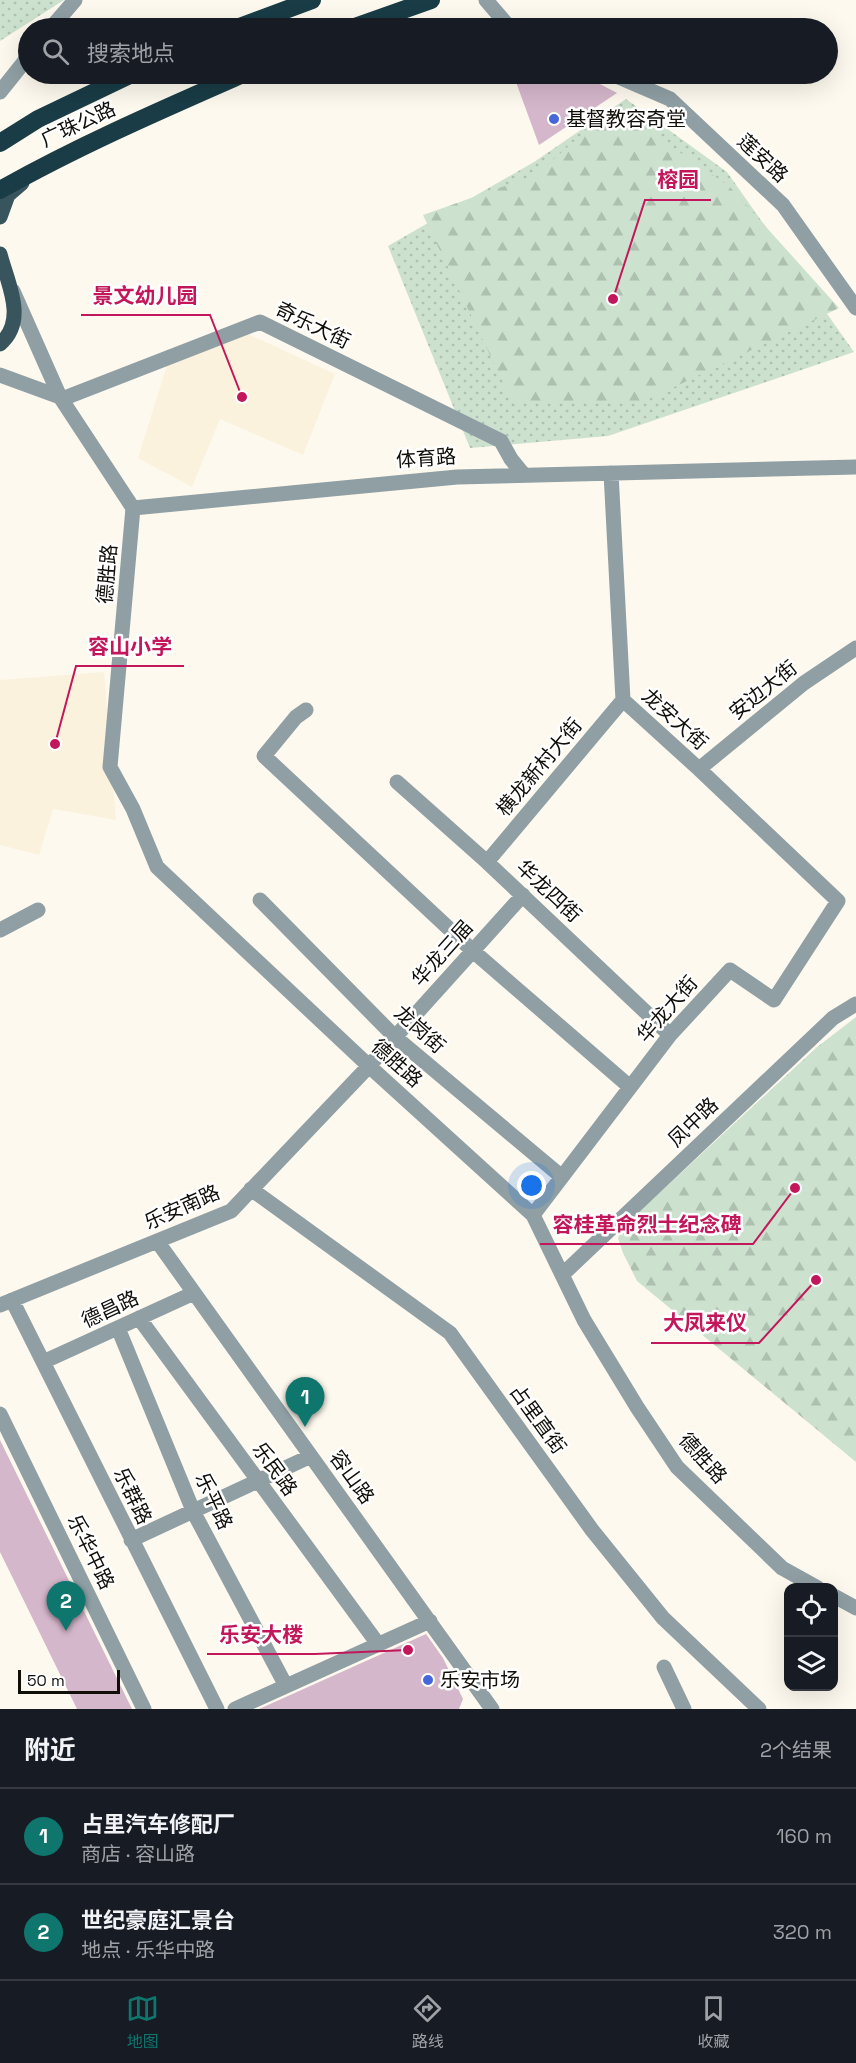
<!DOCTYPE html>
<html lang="zh">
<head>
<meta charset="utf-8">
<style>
  body { margin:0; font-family:"Space Grotesk","Noto Sans SC",sans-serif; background:#242831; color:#f1f3f6 }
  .controls { position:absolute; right:18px; bottom:18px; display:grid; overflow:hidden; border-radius:12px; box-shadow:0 6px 24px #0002 }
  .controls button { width:54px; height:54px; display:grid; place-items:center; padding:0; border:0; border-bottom:2px solid #363941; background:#171b24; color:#f1f3f6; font:30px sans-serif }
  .scale { position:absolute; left:18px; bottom:15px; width:102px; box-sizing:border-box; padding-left:6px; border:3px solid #100e09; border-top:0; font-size:16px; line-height:21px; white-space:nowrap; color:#100e09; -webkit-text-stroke:4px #fff; paint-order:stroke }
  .you { position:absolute; left:532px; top:1186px; width:21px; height:21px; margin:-15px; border:4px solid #fff; border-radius:50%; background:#1a73e8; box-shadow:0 0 0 9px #1a73e833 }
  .badge { display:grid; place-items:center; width:39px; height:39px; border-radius:50%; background:#0f766e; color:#fff; font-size:20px; font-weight:700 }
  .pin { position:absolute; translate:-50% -50px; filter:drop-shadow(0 2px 3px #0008) }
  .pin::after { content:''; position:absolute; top:32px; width:21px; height:18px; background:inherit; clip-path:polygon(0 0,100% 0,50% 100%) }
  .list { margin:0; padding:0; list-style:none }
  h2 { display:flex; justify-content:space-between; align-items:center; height:78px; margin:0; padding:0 24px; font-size:26px }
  h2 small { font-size:20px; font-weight:400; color:#9ea1a6 }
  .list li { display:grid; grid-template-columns:39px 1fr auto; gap:18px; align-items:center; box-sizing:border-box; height:96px; padding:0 24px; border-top:2px solid #363941 }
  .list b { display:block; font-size:22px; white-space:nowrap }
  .list p { margin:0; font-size:20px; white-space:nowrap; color:#9ea1a6 }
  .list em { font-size:20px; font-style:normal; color:#9ea1a6 }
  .icon { flex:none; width:33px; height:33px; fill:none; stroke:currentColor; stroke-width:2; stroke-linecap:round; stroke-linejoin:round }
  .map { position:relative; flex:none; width:856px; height:1709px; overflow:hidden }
  .search { position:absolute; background:#171b24; box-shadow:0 6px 24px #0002; left:18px; right:18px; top:18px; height:66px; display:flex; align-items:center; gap:15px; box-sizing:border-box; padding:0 21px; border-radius:33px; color:#9ea1a6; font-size:22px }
  .sheet { height:270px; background:#171b24 }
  nav { display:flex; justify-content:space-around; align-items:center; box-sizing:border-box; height:84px; border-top:2px solid #363941; background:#171b24; font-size:16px; color:#9ea1a6 }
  nav a { display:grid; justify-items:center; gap:3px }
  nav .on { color:#0f766e }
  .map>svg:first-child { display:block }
</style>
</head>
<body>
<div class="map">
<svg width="856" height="1709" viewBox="0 0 856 1709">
  <defs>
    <pattern id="grass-dots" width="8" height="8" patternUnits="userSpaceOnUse" patternTransform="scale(1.5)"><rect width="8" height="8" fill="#cce1ce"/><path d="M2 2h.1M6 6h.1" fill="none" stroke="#aec0b0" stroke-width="1.8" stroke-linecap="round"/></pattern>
    <pattern id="forest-firs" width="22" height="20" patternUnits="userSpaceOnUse" patternTransform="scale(1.5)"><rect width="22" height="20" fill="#cce1ce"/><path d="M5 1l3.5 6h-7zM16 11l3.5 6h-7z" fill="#aec0b0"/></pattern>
  </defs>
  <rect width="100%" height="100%" fill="#fef9ee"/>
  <path fill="#fbf2dd" d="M246 333 335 374 303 455 220 419 192 487 138 458 168 362Z
    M104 672 116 820 53 809 39 855 0 845V680Z"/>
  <path fill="url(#grass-dots)" d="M0 0H64L0 41Z
    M626 99 727 172 854 352 608 436 470 448 388 246 534 162Z"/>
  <path fill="url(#forest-firs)" d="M626 115 730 187 839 308 643 402 512 401 423 215 536 175 573 142Z
    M856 1017V1462L637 1281 623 1253 618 1238 629 1221 817 1047Z"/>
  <path fill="#d5b7cb" d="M513 74H581L617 93 539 145Z
    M0 1440 132 1709H77L0 1552Z
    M426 1634 443 1658 463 1699 459 1709H259Z"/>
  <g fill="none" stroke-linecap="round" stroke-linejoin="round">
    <path stroke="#8f9fa4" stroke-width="15" d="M486 0 510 28
      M51 28 75 0
      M612 74 670 99 783 205 856 308
      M0 92 28 57
      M13 291 60 397 133 508
      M0 375 60 397
      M62 399 260 322 501 441 511 459 524 475
      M133 508 110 767 133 809 157 867 369 1066 533 1215 584 1320 637 1407 677 1467 782 1568 818 1588
      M133 508 457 477 856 467
      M306 710 296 717 264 756 473 951 630 1087
      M699 769 804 683 856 648
      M397 782 487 862 670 1035
      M487 862 623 700
      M260 900 395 1037 562 1177
      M0 930 38 910
      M251 1189 450 1333 592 1530 663 1618 759 1709
      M533 1215 670 1035 730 970 774 1000 838 901 699 769 623 700 611 473
      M157 1241 492 1709
      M562 1275 833 1018 856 1004
      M12 1300 217 1709
      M0 1305 231 1211 369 1066 523 895
      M139 1318 378 1644
      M118 1328 194 1513 286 1686
      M43 1362 194 1293
      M0 1414 144 1709
      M131 1540 311 1456
      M834 1596 856 1608
      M664 1667 684 1709
      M235 1709 430 1621"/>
    <path stroke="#38555e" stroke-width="15" d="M0 217 8 195 22 183
      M0 254C7 282 28 320 0 344"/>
    <path stroke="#193c46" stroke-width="18" d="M237 28 312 0
      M352 28 431 0
      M0 143 38 119 132 74
      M0 190C78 146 161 110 243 74"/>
  </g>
  <g fill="#4567da" stroke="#fff" stroke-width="2">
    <circle cx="554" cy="119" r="6"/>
    <circle cx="428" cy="1680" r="6"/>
  </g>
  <g text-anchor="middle" stroke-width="5" stroke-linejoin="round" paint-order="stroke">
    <g font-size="20" fill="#100e09" stroke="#fff" text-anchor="start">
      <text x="566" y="126">基督教容奇堂</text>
      <text x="440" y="1687">乐安市场</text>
    </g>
    <g font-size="20" fill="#100e09" stroke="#fff">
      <text transform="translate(78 124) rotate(-25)" y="7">广珠公路</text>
      <text transform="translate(763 158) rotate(43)" y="7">莲安路</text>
      <text transform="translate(313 325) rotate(26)" y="7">奇乐大街</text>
      <text transform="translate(426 458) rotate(-4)" y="7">体育路</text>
      <text transform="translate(107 574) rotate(-85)" y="7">德胜路</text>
      <text transform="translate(763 690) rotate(-39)" y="7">安边大街</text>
      <text transform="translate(675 719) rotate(42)" y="7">龙安大街</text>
      <text transform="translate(539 767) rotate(-50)" y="7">横龙新村大街</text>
      <text transform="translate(549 891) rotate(43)" y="7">华龙四街</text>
      <text transform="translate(442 953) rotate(-48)" y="7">华龙三届</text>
      <text transform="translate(667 1009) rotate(-49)" y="7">华龙大街</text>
      <text transform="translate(420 1029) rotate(42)" y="7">龙岗街</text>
      <text transform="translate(397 1063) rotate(42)" y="7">德胜路</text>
      <text transform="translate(693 1122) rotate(-44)" y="7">凤中路</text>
      <text transform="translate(182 1207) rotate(-24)" y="7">乐安南路</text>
      <text transform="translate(110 1309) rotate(-25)" y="7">德昌路</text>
      <text transform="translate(538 1419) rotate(54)" y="7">占里直街</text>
      <text transform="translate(703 1458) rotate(48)" y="7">德胜路</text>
      <text transform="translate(275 1469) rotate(54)" y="7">乐民路</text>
      <text transform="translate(352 1477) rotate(54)" y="7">容山路</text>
      <text transform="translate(133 1496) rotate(64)" y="7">乐群路</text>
      <text transform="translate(214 1501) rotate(65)" y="7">乐平路</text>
      <text transform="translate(91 1552) rotate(64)" y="7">乐华中路</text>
    </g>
  </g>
  <path fill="none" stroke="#c2185b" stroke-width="2" d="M613 299L645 200H711M242 397L210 315H81M55 744L76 666H184M795 1188L753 1244H540M816 1280L759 1343H651M408 1650L315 1654H207"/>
  <g fill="#c2185b" stroke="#fff" stroke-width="2">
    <circle cx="613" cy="299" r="6"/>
    <circle cx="242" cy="397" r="6"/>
    <circle cx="55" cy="744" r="6"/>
    <circle cx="795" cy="1188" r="6"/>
    <circle cx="816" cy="1280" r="6"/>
    <circle cx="408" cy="1650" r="6"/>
  </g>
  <g font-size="21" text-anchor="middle" font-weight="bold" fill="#c2185b" stroke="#fff" stroke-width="5" stroke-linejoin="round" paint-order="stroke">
    <text x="678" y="187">榕园</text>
    <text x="145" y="303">景文幼儿园</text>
    <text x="130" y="654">容山小学</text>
    <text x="647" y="1232">容桂革命烈士纪念碑</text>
    <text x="705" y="1330">大凤来仪</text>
    <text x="261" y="1642">乐安大楼</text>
  </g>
</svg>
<div class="controls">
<button><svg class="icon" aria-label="locate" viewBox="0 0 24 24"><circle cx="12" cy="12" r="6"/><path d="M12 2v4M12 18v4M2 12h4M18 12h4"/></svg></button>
<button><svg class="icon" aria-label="layers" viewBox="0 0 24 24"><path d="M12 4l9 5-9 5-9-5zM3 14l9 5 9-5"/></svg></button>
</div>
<div class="scale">50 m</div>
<div class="you"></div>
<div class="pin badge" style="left:305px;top:1427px">1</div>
<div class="pin badge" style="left:66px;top:1631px">2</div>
<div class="search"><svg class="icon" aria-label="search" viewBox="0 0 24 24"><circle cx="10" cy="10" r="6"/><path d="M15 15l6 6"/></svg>搜索地点</div>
</div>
<section class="sheet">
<h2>附近<small>2个结果</small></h2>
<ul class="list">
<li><span class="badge">1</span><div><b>占里汽车修配厂</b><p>商店 · 容山路</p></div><em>160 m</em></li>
<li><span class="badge">2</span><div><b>世纪豪庭汇景台</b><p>地点 · 乐华中路</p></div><em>320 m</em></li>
</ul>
</section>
<nav>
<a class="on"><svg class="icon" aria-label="map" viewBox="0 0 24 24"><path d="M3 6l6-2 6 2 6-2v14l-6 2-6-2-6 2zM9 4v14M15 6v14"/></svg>地图</a>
<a><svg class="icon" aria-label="directions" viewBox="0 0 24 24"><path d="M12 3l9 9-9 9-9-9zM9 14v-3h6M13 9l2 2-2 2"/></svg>路线</a>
<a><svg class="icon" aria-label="saved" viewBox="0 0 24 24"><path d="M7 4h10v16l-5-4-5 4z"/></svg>收藏</a>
</nav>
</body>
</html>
